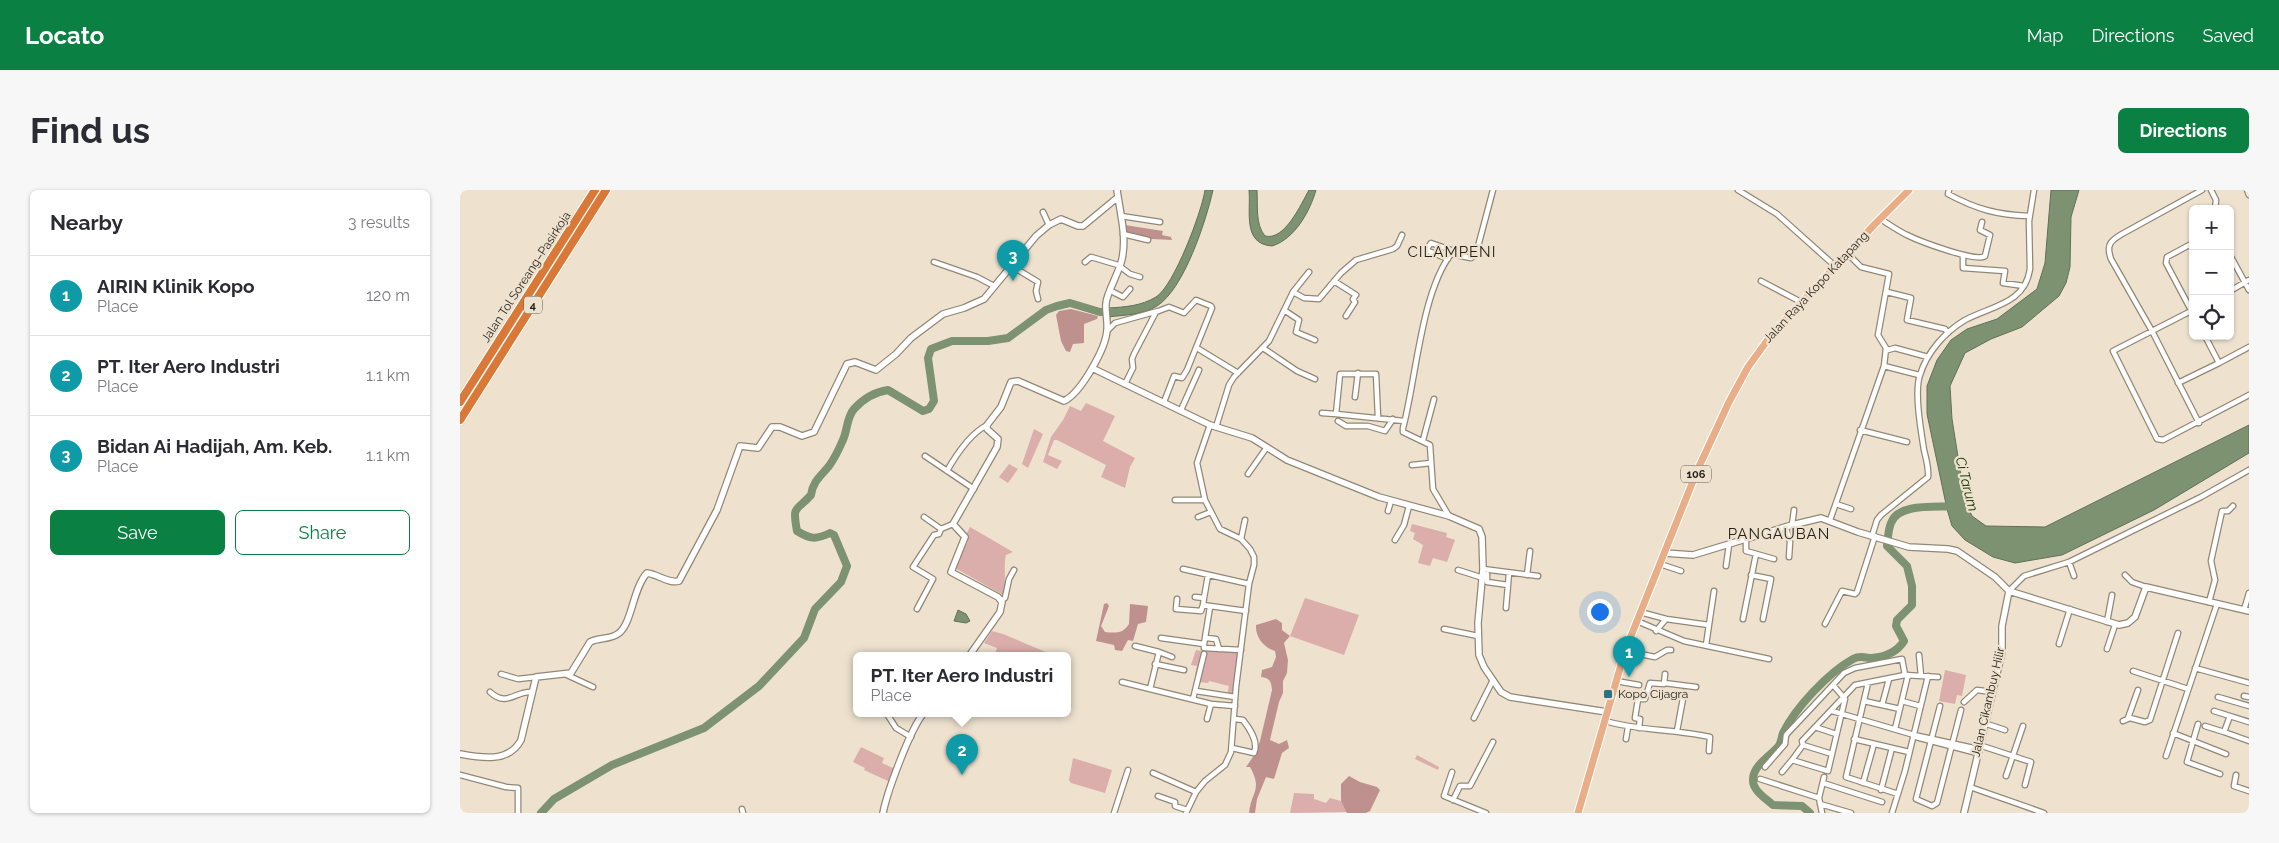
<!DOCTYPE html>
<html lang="en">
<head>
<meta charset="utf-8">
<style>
  body { margin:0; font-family:Raleway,sans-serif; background:#f7f7f7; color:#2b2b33 }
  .controls { position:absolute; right:15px; top:15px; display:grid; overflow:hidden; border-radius:8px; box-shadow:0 1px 4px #0004 }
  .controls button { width:45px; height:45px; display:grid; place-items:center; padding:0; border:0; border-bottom:1px solid #e1e1e2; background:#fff; color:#2b2b33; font:25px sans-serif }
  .you { position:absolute; left:1139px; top:421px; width:18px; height:18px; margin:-12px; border:4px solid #fff; border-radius:50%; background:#1a73e8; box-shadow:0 0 0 8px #1a73e833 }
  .badge { display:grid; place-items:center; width:32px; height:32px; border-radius:50%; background:#0b8043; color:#fff; font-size:16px; font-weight:700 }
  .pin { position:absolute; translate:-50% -41px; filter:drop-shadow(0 1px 2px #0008) }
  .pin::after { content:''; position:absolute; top:26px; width:18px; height:15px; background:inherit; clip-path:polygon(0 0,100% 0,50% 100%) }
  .popup { position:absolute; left:393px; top:462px; width:218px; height:65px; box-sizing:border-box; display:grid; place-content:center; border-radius:8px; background:#fff; filter:drop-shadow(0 1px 4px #0005); font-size:16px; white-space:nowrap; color:#7c7c81 }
  .popup b { font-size:19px; color:#2b2b33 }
  .popup::after { content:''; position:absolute; left:50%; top:100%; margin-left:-10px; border:10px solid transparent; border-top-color:#fff }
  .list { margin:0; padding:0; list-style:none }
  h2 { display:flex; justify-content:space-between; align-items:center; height:65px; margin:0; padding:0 20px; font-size:21px }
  h2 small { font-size:16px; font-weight:400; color:#7c7c81 }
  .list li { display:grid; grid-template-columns:32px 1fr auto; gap:15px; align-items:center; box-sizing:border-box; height:80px; padding:0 20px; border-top:1px solid #e1e1e2 }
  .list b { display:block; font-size:19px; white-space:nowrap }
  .list p { margin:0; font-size:16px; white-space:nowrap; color:#7c7c81 }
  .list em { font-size:16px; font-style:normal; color:#7c7c81 }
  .actions { display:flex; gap:10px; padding:15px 20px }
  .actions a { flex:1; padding:11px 0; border:1px solid #0b8043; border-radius:8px; text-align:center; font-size:18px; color:#0b8043 }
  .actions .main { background:#0b8043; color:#fff }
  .icon { flex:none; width:28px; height:28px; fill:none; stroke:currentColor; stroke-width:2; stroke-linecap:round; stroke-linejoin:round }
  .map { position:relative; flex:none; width:1789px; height:623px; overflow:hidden; border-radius:8px }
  header { display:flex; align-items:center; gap:30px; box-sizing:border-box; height:70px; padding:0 25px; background:#0b8043; color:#fff }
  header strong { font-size:24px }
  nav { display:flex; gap:28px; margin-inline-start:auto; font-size:18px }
  .intro { display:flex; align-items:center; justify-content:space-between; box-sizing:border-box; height:120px; padding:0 30px }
  h1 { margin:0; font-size:35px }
  .button { padding:12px 22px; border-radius:8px; background:#0b8043; color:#fff; font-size:18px; font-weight:700 }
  main { display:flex; gap:30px; padding:0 30px }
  aside { flex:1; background:#fff; border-radius:8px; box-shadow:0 1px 4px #0004 }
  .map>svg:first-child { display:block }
</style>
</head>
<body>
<header>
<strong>Locato</strong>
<nav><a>Map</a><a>Directions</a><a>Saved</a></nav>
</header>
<div class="intro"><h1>Find us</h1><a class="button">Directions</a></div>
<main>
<aside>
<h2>Nearby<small>3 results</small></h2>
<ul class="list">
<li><span class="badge" style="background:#0f9aa8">1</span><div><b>AIRIN Klinik Kopo</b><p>Place</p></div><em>120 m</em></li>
<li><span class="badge" style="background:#0f9aa8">2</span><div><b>PT. Iter Aero Industri</b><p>Place</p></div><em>1.1 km</em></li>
<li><span class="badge" style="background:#0f9aa8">3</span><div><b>Bidan Ai Hadijah, Am. Keb.</b><p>Place</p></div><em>1.1 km</em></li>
</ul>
<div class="actions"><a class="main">Save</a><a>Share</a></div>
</aside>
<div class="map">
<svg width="1789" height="623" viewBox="0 0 1789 623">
  <rect width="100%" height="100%" fill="#eee2cf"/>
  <path fill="#dbaeab" d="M626 213 655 226 643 251 675 268 670 277 665 298 641 287 646 275 597 250H594L588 265 602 271 597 279 583 272 591 247 603 230 610 216 621 221Z
    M574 239 583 244 568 278 562 274Z
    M549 274 558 279 548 293 539 287Z
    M952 334 987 343 986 347 995 350 987 372 973 368 970 376 958 373 963 355 953 349 955 343 950 341Z
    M510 337 553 362 546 365C543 378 547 391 543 405L495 378 508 351 506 345Z
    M845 408 899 425 884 465 830 446Z
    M532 441 543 444 595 466H534L537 458 524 453Z
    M749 457 780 460 773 506 767 504 769 496 749 491 748 493 739 492 741 487 735 485 737 476 731 475 736 460 748 462Z
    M1485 480 1506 485 1502 506 1497 505 1495 514 1479 511Z
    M401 557 424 568 422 573 435 579 430 592 404 580 405 578 393 572Z
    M957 565 979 577 978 580 955 569Z
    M613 568 652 580 645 603 611 593 609 590Z
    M834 603 854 604V609L866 613 870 608 881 611 888 622 830 623Z"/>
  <path fill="#bf918e" d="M665 35 703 41 702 45 711 47 712 50 692 49 665 43Z
    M611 119 638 126 637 129 624 134V153L613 154 610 162 606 161 601 151 596 125 599 121Z
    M647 413 649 416 641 436 645 442C655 443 663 444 669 434L670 414 688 416 686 432 678 434 673 451 668 450 662 461 655 460 654 455 636 451 644 414Z
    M816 429 822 433V440L830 446 824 453 828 470 827 483 823 491V503L819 512 810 550 819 554 827 550 829 558 822 563 814 589 806 587 797 609 795 623H789C791 602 803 600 790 577H786L795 564 800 551 812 500C811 491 810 488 801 487L802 480 812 477 816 467 815 461C804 458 795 447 796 435Z
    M889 586 900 592 917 597 920 600 910 621 906 623H887L881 611V594Z"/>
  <path fill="#7c9271" stroke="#627057" d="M745 0H753C746 31 724 99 697 116 682 125 665 125 648 127V118C665 117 681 116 696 107 714 96 742 21 745 0Z
    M789 0H797C798 15 795 34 805 46 825 51 841 14 849 0H856C850 21 835 49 812 56 782 54 791 21 789 0Z
    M1591 0H1619L1611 27 1610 77 1606 93 1599 106 1562 137 1531 149 1505 163 1490 196 1492 229 1505 311 1512 326 1526 336 1585 337 1789 235V263L1694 320 1602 365 1555 373 1533 367 1505 350 1492 336 1487 319 1467 224V196L1477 170 1491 150 1507 139 1537 129 1577 99 1585 73Z
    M498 420 506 424 510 431 506 433 494 431Z"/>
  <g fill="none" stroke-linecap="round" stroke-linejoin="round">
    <path stroke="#7c9271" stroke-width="8" d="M81 623 94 609 152 575 244 538 299 496 344 448 355 419 381 392 387 376 374 345 370 343C355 350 350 349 337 341 332 314 336 322 351 305 353 291 361 286 369 276 374 269 379 259 382 252 388 241 386 228 394 219 403 209 415 202 428 200L463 221 469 219 474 211 468 168 471 159 492 151H528L548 148 586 120 597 116 610 113 640 122H653
      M1350 623 1342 616 1313 615C1305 608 1292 600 1293 589 1293 576 1310 566 1318 557 1322 552 1321 548 1323 543 1336 517 1368 483 1393 469 1400 465 1405 468 1412 468 1425 467 1437 462 1444 451L1436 436 1437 430 1452 415V396L1447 376 1427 356C1428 349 1428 340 1431 333 1438 312 1479 318 1496 316"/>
    <g stroke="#928776" stroke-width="7">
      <path id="street" d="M1278 0 1317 24 1375 76
        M1489 0 1488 4C1516 19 1537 25 1569 26
        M1751 0 1756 10 1755 19
        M1787 0 1789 5
        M583 22 589 35
        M661 26 700 32
        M1420 29C1429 34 1438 41 1447 45 1459 51 1517 73 1525 66L1530 45 1520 40 1522 32
        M663 44 688 50
        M1503 65V78L1545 81 1543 93 1564 96
        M1770 65 1789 100
        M988 69 966 60 971 53 991 60 996 65
        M474 72 517 87 534 96
        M625 72 631 67 658 75 670 84 680 87
        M550 75 578 92 576 101 578 109
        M874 91 896 105 893 109 895 112 886 126
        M1301 91 1341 112
        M651 101 663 107 670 99
        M1770 101 1789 90
        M833 102 849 82
        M1427 102 1451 108 1447 130 1485 139 1488 143
        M824 120 839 130 836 142 855 150
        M1733 120 1653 161 1697 249 1703 250 1789 205
        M1732 122 1706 73 1707 67 1733 53
        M647 141 655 133 698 121
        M1745 146 1759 173 1789 157
        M737 158 778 183
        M803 158 837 181 855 189
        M1426 158 1428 160 1435 158 1468 167
        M1424 176 1459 185
        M1718 193 1759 173
        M665 194 673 178 672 169 674 164 696 122 709 117 724 123 736 110 751 116 752 118 727 180 722 188 714 186 704 212
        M895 207 898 183
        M721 220 739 180
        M862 223 876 224
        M918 227 916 184H880L876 224 944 231
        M878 231 886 236H908L925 241 933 229
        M1739 233 1692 141 1651 69C1646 55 1650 51 1662 44L1742 0
        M756 237 769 195 774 187 809 151 833 102 844 108 859 109 881 83 896 70 933 59 937 56 942 45
        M1400 240 1447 252
        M963 250 974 209
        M465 266 514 299
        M952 275 971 273
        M487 281C496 265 510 244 527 235
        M788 284 807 257
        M715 310H745
        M1376 314 1391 319
        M928 321 931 311
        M989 326 973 299 970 255 943 242V238C956 190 961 103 991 64L1011 68 1016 64 1033 0
        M464 327 481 339
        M738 327 751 322
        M1370 330 1424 176 1426 158 1418 145 1429 84 1401 77 1387 63
        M1332 335 1334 320
        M1326 338 1330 352 1329 367
        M1412 346 1417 330 1421 325 1468 287C1469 278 1466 269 1464 260 1461 241 1454 202 1460 185 1467 162 1485 142 1505 130 1531 116 1565 114 1570 79L1569 31 1574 0
        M781 349 785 330
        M1286 349V361L1314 369
        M935 350 944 335 949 316
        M1609 372 1614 386
        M1200 374 1221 381
        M1266 376 1269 355
        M723 379 789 394
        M1023 379 1078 386
        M998 380 1023 388
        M1027 384V392L1048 395
        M1067 385 1070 361
        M1291 385 1311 389 1303 429
        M1665 385 1672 392 1686 397
        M1549 401 1564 386 1609 372 1741 307 1789 280
        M735 407 744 408 743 415 786 421
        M744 408 748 385
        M717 409 716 419 741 421 743 415
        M542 410 545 408 549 389 554 380
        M1749 412 1755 390 1751 371 1762 321H1768L1773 316
        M1046 418 1049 383
        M457 419 473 389 453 377 474 345 479 344 481 339 493 334
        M1784 420 1789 403
        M1180 422 1206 429 1249 435
        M1283 429 1296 364
        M1177 431 1224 451 1309 469
        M1647 432 1652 405
        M1365 434 1382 401 1395 404 1397 402 1415 346
        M984 439 1018 446
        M1196 441 1206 429
        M701 448 744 454 750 417
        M746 448 756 449 759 459
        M744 454V458L781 460
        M1599 454 1610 419
        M1246 455 1254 401
        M675 456 699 462 690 499 751 514 775 516
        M1647 459 1655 435
        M1165 461 1195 467 1207 460H1211
        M699 462 712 467
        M1459 465 1461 486
        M695 474 724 480
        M1735 478 1789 493
        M1673 481 1728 499
        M41 484 58 489 76 487
        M107 485 133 497
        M1156 491 1179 495
        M662 492 690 499
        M1204 493 1236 497
        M1408 493 1386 587 1438 604
        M736 501 775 507
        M30 502C47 518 56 500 72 502
        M1784 506 1789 507
        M1758 507 1789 516
        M733 509 744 464
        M1404 511 1440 519
        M1442 511 1460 516
        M1504 512 1517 500 1532 502
        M1422 515 1429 489
        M1480 516 1456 609 1472 616 1477 613 1501 520
        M1372 521 1454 545
        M1754 521 1789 532
        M427 524 436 538 451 547
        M1770 526 1764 542 1789 551
        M1014 528 1033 490
        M1668 528 1678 500
        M747 529 751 514
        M1145 531C1179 541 1215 539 1250 547L1249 561
        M1663 531 1670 528 1685 532 1690 530 1718 443
        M1524 533 1545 540
        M1738 534 1727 572 1760 584
        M1745 536 1764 542
        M1355 537 1376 544
        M1179 538 1180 529 1175 528 1178 509H1185L1190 493 1204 494 1205 484
        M1435 539 1448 485
        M1217 541 1224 503
        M1713 543 1766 564
        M1166 549 1168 537
        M1394 549 1449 562
        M1343 555 1332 570 1368 581 1385 509 1373 495
        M1519 555 1571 572 1565 595
        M772 558 794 563C799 552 790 539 783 530L775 529
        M1517 563 1456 547 1454 545 1518 559
        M1372 564 1343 555 1342 551 1395 495 1445 485 1478 487
        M1706 566 1757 414
        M1305 577 1325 554 1326 545 1384 483 1395 478 1442 469 1445 485
        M992 582 984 606 1026 623
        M1322 582 1332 570
        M693 583 736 602
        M0 585 46 597 58 598V623
        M1776 585 1774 596 1789 601
        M1546 586 1563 536
        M1300 589 1359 608
        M1363 593 1422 612
        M1403 593 1414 554
        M1510 597 1584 623
        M1421 600 1432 558
        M698 606 715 612V616L727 620
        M993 610 1000 596H1010L1033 552
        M1360 614 1391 623
        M282 619 283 623
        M654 623 668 580
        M726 623 736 602 745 591 765 575 771 562 776 497 789 394 794 375V367L790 359 781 349 760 339 745 310 737 273 750 235
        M1362 623 1359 608 1364 587
        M1432 623 1445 581 1468 486"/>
    </g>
    <g stroke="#928776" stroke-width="8">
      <path id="secondary" d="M632 178 750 235 792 248 827 270 919 307 989 326 1019 339 1022 347 1023 379 1018 433 1019 465 1024 477 1041 502 1050 507 1147 522
        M1204 363 1233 365 1332 335 1361 328 1398 342 1449 357 1488 359 1497 361 1535 387 1549 401
        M1549 401 1659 435 1668 433 1675 427 1686 397 1789 421
        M509 466 540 422 542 412 538 407 491 382 505 347 493 334 537 257 538 249 527 239V235L541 217 551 192 558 191 604 211C621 203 646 158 647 140 648 131 645 121 646 113 647 102 659 83 662 69 667 46 660 23 657 0
        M0 564C21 568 49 573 61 550L76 487 111 483 130 452C139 447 151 450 159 443 172 433 173 398 187 383 197 384 209 394 219 391L257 320 280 256 298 258 312 237H320L342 246 354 242 387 174 395 172 416 180 436 164 451 148 483 124 504 118 524 109 576 46 589 35 601 29 618 36H623L658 7
        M423 623C427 602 450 540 463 524
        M1504 623 1542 462V436L1549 401"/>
    </g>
    <g stroke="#fff" stroke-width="9">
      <path id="primary" d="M1118 623 1165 461 1237 281 1269 212 1288 177 1312 144 1414 35 1449 0"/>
    </g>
    <g stroke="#fff" stroke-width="10">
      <path id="highway" d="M0 212 135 0
        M0 230 146 0"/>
    </g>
    <use href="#street" stroke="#fff" stroke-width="4.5"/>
    <use href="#secondary" stroke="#fff" stroke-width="5.5"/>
    <use href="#primary" stroke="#e9ae87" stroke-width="7"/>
    <use href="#highway" stroke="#da7837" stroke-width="8"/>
  </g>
  <rect fill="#2f7083" stroke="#eee2cf" stroke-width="2" x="1143" y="499" width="10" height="10" rx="2.5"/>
  <g text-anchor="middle" stroke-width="4.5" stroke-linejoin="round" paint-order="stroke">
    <g fill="#eee2cf" stroke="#635c51" stroke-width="1">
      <rect x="64" y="106.5" width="18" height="17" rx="4"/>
      <rect x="1221" y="275.5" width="30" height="17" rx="4"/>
    </g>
    <g font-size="11" font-weight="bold" fill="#27221b">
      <text x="73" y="119">4</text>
      <text x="1236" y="288">106</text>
    </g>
    <g font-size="12" fill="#27221b" stroke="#eee2cf">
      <text transform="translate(66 87) rotate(-57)" y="4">Jalan Tol Soreang–Pasirkoja</text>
      <text transform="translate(1356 97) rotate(-47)" y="4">Jalan Raya Kopo Katapang</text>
      <text transform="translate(1528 512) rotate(-77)" y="4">Jalan Cikambuy Hilir</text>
    </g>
    <g font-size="12" fill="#27221b" stroke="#eee2cf" text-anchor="start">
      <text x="1158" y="508">Kopo Cijagra</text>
    </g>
    <g font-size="14" font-style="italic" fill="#163501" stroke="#eee2cf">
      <text transform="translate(1507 294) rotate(76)" y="5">Ci Tarum</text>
    </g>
    <g font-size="15" letter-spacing="1" fill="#27221b" stroke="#eee2cf">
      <text x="992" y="67">CILAMPENI</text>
      <text x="1319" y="349">PANGAUBAN</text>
    </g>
  </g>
</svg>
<div class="controls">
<button>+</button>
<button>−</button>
<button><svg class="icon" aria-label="locate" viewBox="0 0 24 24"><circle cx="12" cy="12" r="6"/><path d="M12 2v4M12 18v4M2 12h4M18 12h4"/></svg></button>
</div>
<div class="you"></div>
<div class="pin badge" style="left:1169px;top:487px;background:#0f9aa8">1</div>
<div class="pin badge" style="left:502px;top:585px;background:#0f9aa8">2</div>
<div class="popup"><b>PT. Iter Aero Industri</b>Place</div>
<div class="pin badge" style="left:553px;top:91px;background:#0f9aa8">3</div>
</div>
</main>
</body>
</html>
